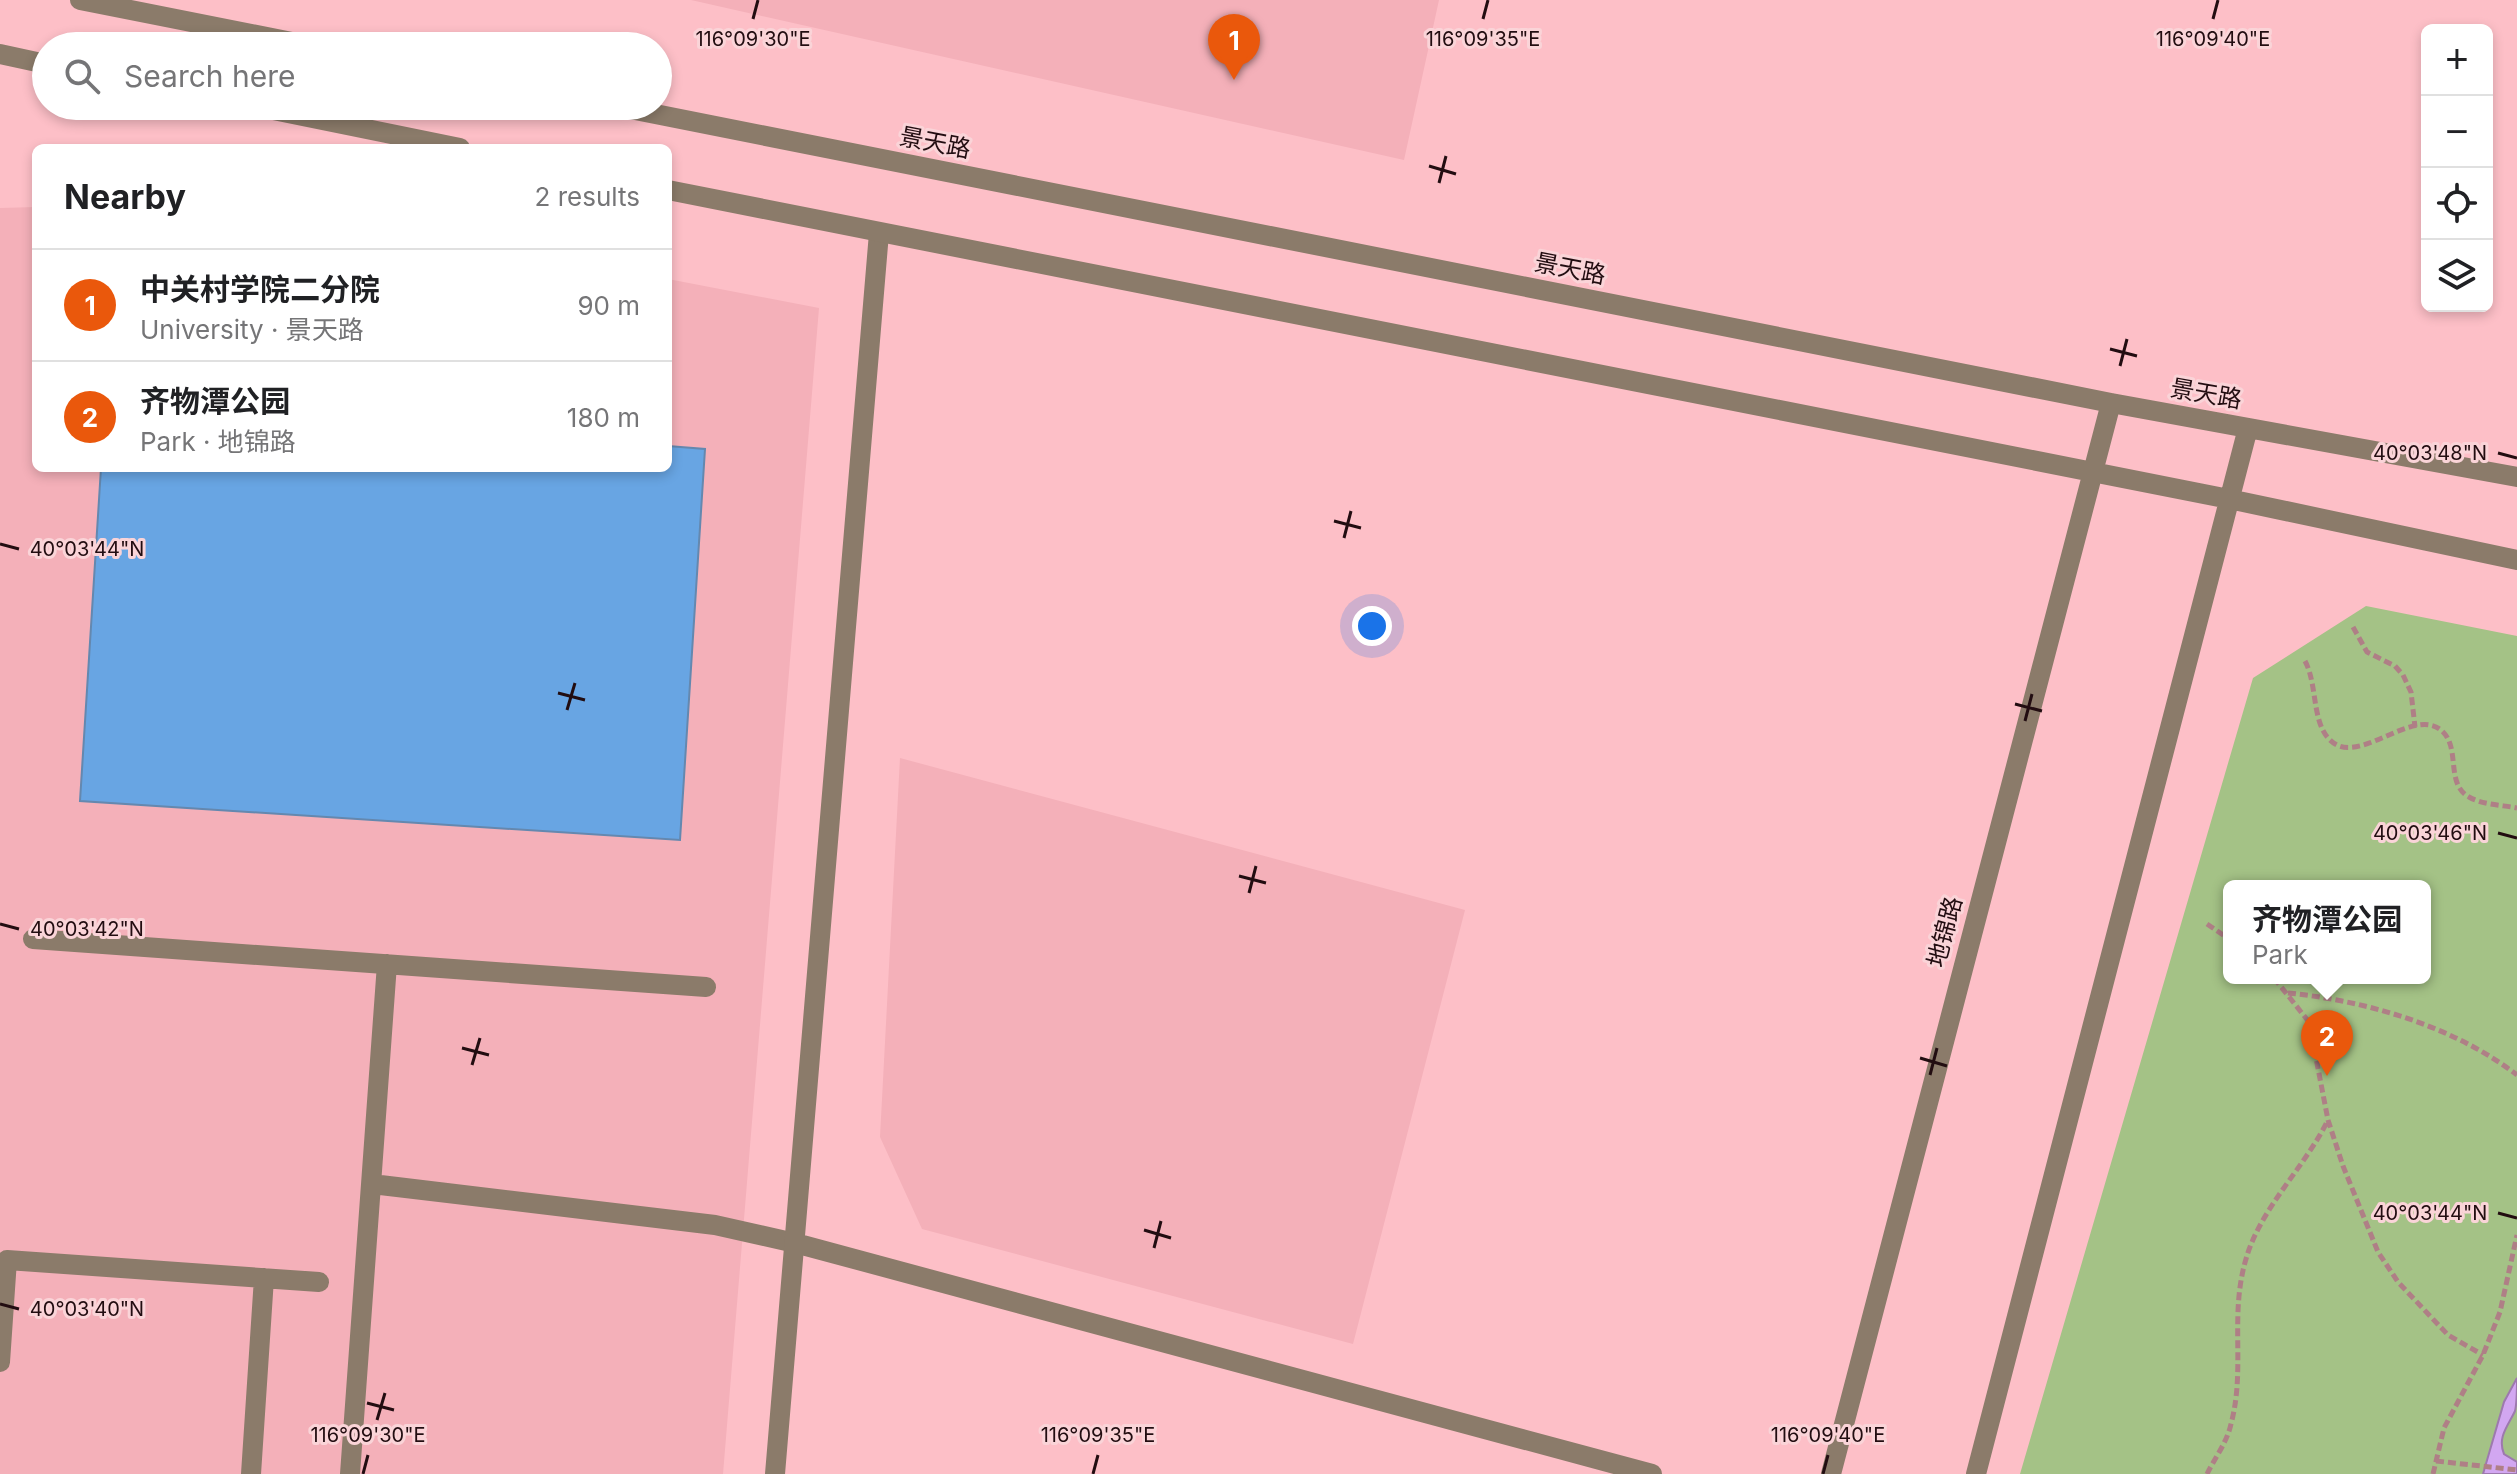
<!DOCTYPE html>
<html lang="en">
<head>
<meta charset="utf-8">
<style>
  body { margin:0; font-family:Inter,"Noto Sans SC",sans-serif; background:#f6f6f6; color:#202124 }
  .controls { position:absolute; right:24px; top:24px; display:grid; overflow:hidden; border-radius:12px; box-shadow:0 4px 12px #0003 }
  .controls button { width:72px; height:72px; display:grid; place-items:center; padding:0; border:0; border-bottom:2px solid #e0e0e0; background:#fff; color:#202124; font:40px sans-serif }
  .you { position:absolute; left:1372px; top:626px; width:28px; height:28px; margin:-20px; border:6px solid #fff; border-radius:50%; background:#1a73e8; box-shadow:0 0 0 12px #1a73e833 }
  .badge { display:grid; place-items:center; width:52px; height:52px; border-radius:50%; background:#ea580c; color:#fff; font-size:26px; font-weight:700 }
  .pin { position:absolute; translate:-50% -66px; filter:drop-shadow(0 2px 4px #0008) }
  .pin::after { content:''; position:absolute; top:42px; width:28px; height:24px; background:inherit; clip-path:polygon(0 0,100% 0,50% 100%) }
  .popup { position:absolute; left:2223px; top:880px; width:208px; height:104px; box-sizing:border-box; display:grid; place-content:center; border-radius:12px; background:#fff; filter:drop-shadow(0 2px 6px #0005); font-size:26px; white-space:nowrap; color:#757577 }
  .popup b { font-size:30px; color:#202124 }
  .popup::after { content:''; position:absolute; left:50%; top:100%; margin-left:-16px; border:16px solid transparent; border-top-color:#fff }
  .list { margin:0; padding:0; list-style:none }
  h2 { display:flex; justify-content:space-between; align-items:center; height:104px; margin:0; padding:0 32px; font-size:34px }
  h2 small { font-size:26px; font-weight:400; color:#757577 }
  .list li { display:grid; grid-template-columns:52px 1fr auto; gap:24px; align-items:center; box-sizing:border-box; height:112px; padding:0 32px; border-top:2px solid #e0e0e0 }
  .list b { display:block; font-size:30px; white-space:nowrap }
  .list p { margin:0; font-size:26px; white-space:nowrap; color:#757577 }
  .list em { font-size:26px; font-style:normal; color:#757577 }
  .icon { flex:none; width:44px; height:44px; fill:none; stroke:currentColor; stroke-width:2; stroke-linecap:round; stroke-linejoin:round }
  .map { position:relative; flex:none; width:2517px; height:1474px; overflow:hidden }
  .search { position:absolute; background:#fff; box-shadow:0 4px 12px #0003; left:32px; top:32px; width:640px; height:88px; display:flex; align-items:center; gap:20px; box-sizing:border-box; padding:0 28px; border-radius:44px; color:#757577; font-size:30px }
  .panel { position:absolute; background:#fff; box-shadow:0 4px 12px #0003; left:32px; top:144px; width:640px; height:328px; border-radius:12px }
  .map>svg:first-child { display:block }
</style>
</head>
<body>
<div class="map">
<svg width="2517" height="1474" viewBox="0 0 2517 1474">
  <rect width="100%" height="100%" fill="#fdbfc7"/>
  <path fill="#f4b0b9" d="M691 0H1439L1404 160Z
    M36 207V468H668V279L819 308 723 1474H0V208Z
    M900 758 1465 910 1353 1344 922 1229 880 1137Z"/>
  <path fill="#a4c286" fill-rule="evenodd" d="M2366 606 2517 636V1474H2020L2253 678ZM2229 886H2425V978H2229Z"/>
  <path fill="#d2a7f1" stroke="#9d79ae" stroke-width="2" d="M2517 1378C2517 1388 2517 1403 2515 1411 2508 1426 2497 1437 2504 1454L2517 1462V1474H2483L2504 1402Z"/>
  <path fill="#68a5e3" stroke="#6488af" stroke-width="2" d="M668 446 705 449 680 840 80 801 101 468H668Z"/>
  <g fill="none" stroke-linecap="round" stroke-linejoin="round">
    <path stroke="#af7f86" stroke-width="5" stroke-dasharray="8 4" stroke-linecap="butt" d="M2353 627 2367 652 2395 666 2403 675 2411 692 2415 727
      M2305 661C2319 687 2310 731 2337 745 2366 759 2416 707 2442 731 2461 748 2445 784 2469 797 2483 805 2502 805 2517 808
      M2207 924 2229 939
      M2274 978 2309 1022 2328 1120 2343 1166 2378 1252 2398 1282 2448 1335 2483 1355
      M2288 993C2367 1001 2453 1026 2517 1075
      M2436 1461 2517 1470
      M2207 1474C2215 1458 2227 1442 2231 1424 2246 1368 2229 1316 2246 1259 2260 1209 2304 1168 2327 1122
      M2433 1474 2444 1428 2483 1355 2500 1312 2517 1235"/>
    <path stroke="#8b7b6a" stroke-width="20" d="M33 939 706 987
      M372 1184 715 1225 795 1243
      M0 1362 7 1260 319 1282
      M251 1474 264 1278
      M350 1474 387 964"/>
    <path stroke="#8b7b6a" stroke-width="20" d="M795 1243 1652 1474
      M775 1474 879 233"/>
    <path stroke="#8b7b6a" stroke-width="20" d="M80 0 312 46
      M0 54 46 64
      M254 106 460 148
      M615 106 2111 403 2517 477
      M668 190 2229 499 2517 560
      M1831 1474 2111 403
      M1976 1474 2248 428"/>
  </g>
  <path fill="none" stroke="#220d11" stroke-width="3" d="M753 19 758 0M1483 19 1488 0M2213 19 2218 0M1429 166 1456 174M1439 183 1446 156M2110 349 2137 356M2120 366 2127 339M2498 453 2517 458M1334 521 1361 528M1344 538 1351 511M0 544 19 549M558 693 585 700M2015 704 2042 711M567 710 575 683M2025 721 2032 694M2498 833 2517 838M1239 876 1266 883M1249 893 1256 866M0 924 19 929M462 1048 489 1055M1920 1058 1947 1066M472 1065 480 1038M1930 1075 1937 1048M2498 1213 2517 1218M1144 1230 1171 1238M1154 1248 1161 1221M0 1304 19 1309M367 1403 394 1410M377 1420 385 1393M363 1474 368 1455M1093 1474 1098 1455M1823 1474 1828 1455"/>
  <g text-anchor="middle" stroke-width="6" stroke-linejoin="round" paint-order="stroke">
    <g font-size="24" fill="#220d11" stroke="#fad4d8">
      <text transform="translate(935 143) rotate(11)" y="8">景天路</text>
      <text transform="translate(1570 269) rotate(11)" y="8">景天路</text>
      <text transform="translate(2206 394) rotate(10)" y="8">景天路</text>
      <text transform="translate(1945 932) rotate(-75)" y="8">地锦路</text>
    </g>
  </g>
  <g font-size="20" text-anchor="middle" fill="#220d11" stroke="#fad4d8" stroke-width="6" stroke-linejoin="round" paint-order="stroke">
    <text x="753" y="46">116°09'30"E</text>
    <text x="1483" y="46">116°09'35"E</text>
    <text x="2213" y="46">116°09'40"E</text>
    <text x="2430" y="460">40°03'48"N</text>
    <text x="87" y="556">40°03'44"N</text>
    <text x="2430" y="840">40°03'46"N</text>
    <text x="87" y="936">40°03'42"N</text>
    <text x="2430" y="1220">40°03'44"N</text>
    <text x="87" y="1316">40°03'40"N</text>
    <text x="368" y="1442">116°09'30"E</text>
    <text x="1098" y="1442">116°09'35"E</text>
    <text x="1828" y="1442">116°09'40"E</text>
  </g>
</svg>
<div class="controls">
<button>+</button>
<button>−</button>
<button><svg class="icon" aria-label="locate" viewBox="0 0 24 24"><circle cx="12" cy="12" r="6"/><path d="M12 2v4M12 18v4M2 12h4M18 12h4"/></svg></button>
<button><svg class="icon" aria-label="layers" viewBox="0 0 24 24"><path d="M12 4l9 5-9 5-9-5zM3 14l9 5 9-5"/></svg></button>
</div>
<div class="you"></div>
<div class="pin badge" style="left:1234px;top:80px">1</div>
<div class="pin badge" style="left:2327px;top:1076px">2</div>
<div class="popup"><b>齐物潭公园</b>Park</div>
<div class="search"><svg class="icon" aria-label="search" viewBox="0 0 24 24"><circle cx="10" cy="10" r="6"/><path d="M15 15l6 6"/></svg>Search here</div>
<section class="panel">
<h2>Nearby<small>2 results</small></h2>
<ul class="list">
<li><span class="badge">1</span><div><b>中关村学院二分院</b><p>University · 景天路</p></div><em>90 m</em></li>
<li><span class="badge">2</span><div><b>齐物潭公园</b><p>Park · 地锦路</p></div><em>180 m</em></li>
</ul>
</section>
</div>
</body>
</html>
